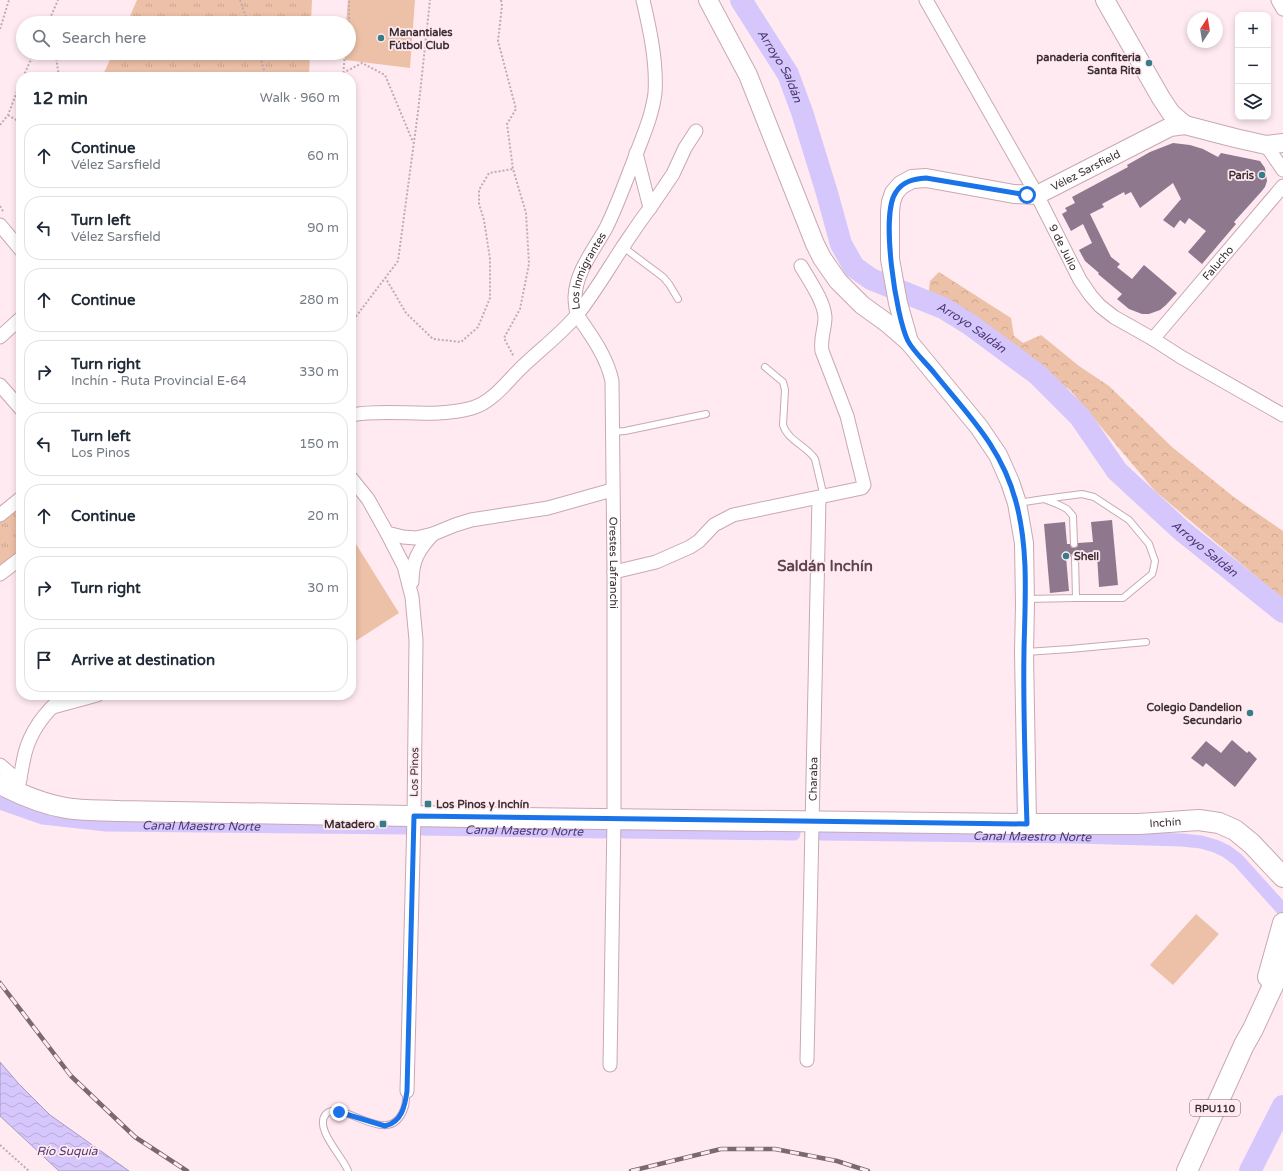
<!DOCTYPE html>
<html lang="en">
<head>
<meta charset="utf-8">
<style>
  body { margin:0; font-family:"Varela Round",sans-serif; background:#f6f6f7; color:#1f2937 }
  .controls { position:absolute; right:12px; top:12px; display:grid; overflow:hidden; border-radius:8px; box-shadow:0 2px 6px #0003 }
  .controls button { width:36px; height:36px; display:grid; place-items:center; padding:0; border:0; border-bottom:1px solid #e0e1e3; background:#fff; color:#1f2937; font:20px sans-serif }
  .compass { position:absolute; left:1187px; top:12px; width:36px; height:36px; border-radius:50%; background:#fff; box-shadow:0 2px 6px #0003; rotate:12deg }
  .stop { position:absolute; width:12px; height:12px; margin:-9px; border:3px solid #1a73e8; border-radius:50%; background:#fff }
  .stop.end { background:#1a73e8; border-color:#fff; box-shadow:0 1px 4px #0008 }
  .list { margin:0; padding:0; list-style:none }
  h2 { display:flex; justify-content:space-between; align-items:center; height:52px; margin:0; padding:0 16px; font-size:17px }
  h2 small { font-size:13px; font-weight:400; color:#747a83 }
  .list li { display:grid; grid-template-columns:26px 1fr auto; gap:12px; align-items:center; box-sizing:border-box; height:64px; margin:0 8px 8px; padding:0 8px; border:1px solid #e0e1e3; border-radius:16px }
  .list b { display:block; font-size:15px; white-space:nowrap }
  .list p { margin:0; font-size:13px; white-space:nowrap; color:#747a83 }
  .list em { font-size:13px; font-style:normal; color:#747a83 }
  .icon { flex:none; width:22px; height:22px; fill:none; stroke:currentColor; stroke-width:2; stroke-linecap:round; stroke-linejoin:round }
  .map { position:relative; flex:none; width:1283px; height:1171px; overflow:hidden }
  .search { position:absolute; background:#fff; box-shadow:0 2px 6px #0003; left:16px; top:16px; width:340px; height:44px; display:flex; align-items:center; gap:10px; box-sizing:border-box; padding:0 14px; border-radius:22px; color:#747a83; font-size:15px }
  .panel { position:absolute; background:#fff; box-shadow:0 2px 6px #0003; left:16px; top:72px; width:340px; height:628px; border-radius:16px }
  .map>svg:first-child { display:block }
</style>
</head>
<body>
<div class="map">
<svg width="1283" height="1171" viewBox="0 0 1283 1171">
  <defs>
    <pattern id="grass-tufts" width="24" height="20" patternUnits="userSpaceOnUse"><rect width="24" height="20" fill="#edc1a8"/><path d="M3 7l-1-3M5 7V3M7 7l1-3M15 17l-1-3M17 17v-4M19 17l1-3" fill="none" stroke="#cca691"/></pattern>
    <pattern id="forest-crowns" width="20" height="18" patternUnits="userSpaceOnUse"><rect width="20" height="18" fill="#edc1a8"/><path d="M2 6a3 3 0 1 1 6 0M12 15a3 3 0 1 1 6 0" fill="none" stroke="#cca691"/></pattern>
    <pattern id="water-waves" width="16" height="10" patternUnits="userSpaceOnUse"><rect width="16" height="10" fill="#d5c7fc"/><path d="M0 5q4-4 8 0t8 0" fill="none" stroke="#b8abd8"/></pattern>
  </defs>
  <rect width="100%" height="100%" fill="#ffeaf1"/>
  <path fill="url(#grass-tufts)" d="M137 0H312L311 23H127Z
    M113 53H310L309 77H102Z
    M21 498V558L0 574V515Z"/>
  <path fill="url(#forest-crowns)" d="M939 272 1011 318 1014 336 1023 343 1041 335 1079 366 1109 386 1172 447 1235 498 1283 531V599L1155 491 1070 390 928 298 930 281Z"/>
  <path fill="#edc1a8" d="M348 0H415L410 68 345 60V53H349V23H346Z
    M351 536 399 613 351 644Z
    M1196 914 1219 934 1173 985 1150 965Z"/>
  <path fill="url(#water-waves)" stroke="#a799c0" d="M0 1062 18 1083 50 1115 129 1171H59L0 1116Z"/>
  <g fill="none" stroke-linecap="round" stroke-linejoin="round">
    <g stroke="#d5c7fc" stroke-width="13">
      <path id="s1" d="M0 803 43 818 106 825 405 828"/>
      <path id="s2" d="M420 829 604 832"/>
      <path d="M624 832 794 834"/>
      <path id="s3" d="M821 834 1075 837 1182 840 1201 842 1215 846 1226 851 1238 860 1283 910"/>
    </g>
    <g stroke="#d5c7fc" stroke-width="22">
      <path id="s4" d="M741 0 788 74 802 112 827 193 841 244 854 267 871 279 943 308 969 324 1037 374 1080 417 1117 471 1181 530 1283 612"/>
      <path d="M1250 1171 1283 1106"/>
    </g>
  </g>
  <path fill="#8e788e" d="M1173 143 1190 145 1203 149 1218 157 1221 153 1260 161 1265 168 1267 181 1265 187 1261 192 1234 222 1236 224 1202 264 1188 252 1206 231 1189 218 1185 224 1180 220 1174 228 1163 220 1181 199 1173 183 1140 208 1131 192 1125 195 1124 192 1102 204 1104 207 1090 214 1111 257 1120 264 1117 267 1132 279 1144 265 1177 293 1166 305 1160 310 1149 314H1142L1129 309 1117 299 1122 294 1098 274 1099 273 1085 261 1079 250 1092 243 1083 224 1071 231 1062 214 1067 211 1065 208 1075 203 1072 197 1128 167 1127 165 1150 152Z
    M1112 520 1118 585 1099 587 1097 555 1079 556 1077 553H1074L1071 555V557H1066L1069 591 1050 593 1044 524 1065 522 1067 544H1070L1072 548H1075L1078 546V543L1093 542 1091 522Z
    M1232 740 1247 753 1249 751 1257 759 1235 787 1206 763 1203 767 1191 758 1206 741 1221 753Z"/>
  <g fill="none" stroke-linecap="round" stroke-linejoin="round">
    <g stroke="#c8a8b4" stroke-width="8">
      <path id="lane" d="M623 247 663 277 669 284 678 299
        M765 367 783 382 785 390 783 425C788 441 807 446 815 459L824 497
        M612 432 625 431 706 414
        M1044 499 1082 494 1094 497 1129 520 1149 544 1155 561 1153 571 1152 574 1123 598H1076
        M1018 503 1044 499 1057 504 1067 509 1073 516 1074 544
        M1027 599 1076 598 1075 557
        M1026 652 1070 649 1146 642
        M348 1171C344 1158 313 1128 326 1114 342 1097 391 1153 405 1106 406 1102 406 1096 407 1091"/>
    </g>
    <g stroke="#c8a8b4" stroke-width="15">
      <g id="street">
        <path id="s5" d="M926 0 1037 195 1080 280 1091 296 1100 306 1114 317 1153 339 1181 357 1283 415"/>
        <path d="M1278 0 1283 9"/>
        <path d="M1266 145 1283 170"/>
        <path d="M650 208 673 174 685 148 696 131"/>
        <path d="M0 225 21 250"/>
        <path id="s6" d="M577 315C591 335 607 357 612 381L614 572V819L610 1065"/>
        <path id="s7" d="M577 315C576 309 575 303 575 297 576 271 594 250 606 228 617 206 625 183 634 160 642 138 652 117 655 93 657 62 650 30 643 0"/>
        <path d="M0 337 21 318"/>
        <path id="s8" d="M1153 339 1283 186"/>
        <path d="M0 385 21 409"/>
        <path d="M351 415C391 408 432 419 472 408 491 403 505 384 519 370 537 352 559 336 576 316 593 295 607 271 622 248 631 235 640 221 650 208L636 153"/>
        <path d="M351 478 368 499 387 533 403 537 416 538 433 534 455 525 471 520 548 508 612 490"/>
        <path d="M0 515 21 498"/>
        <path d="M387 533 404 566 412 597 416 640 414 816 407 1091"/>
        <path d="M614 572 656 562 690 547 699 541 714 525 733 515 862 488 864 485 847 416 822 351C820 337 825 330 825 317 824 301 809 280 801 266"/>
        <path d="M0 574 21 558"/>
        <path d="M412 582C412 561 418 550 433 534"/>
        <path d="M53 707 97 695"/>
        <path d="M0 765 14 777 20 779"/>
        <path d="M17 793C20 780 22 766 25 753 31 730 47 710 65 695"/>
        <path id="s9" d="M807 1060 819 498"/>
      </g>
    </g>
    <g stroke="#c8a8b4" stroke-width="20">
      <g id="secondary">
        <path d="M708 0 748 75 815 244 822 258 838 281 862 305 887 323 909 342 979 427 998 455 1010 482 1017 503 1024 543 1025 604 1024 652 1027 824"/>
        <path d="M1105 0 1161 98 1171 113 1185 125"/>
        <path id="s10" d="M909 342 898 303 890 259V212L891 202 894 193 901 185 912 179 926 178 1014 194 1037 195 1170 127 1185 125 1235 138 1266 145 1283 143"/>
      </g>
    </g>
    <g stroke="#c8a8b4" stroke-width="22">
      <g id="primary">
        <path id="s11" d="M0 784C21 795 43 804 66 808 83 811 101 810 119 811L519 818 1027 824H1139L1199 820 1219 823 1235 830 1252 844 1283 877"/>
        <path d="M1268 977 1283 923"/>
        <path d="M1187 1171 1244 1045 1253 1029 1283 964"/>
      </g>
    </g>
    <path stroke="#bfacb3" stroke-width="2" stroke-dasharray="2 2" stroke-linecap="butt" d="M240 0 248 23
      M501 0 502 6 498 41 516 109 507 124 513 169 526 213 529 264 520 309 504 338 514 357
      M48 23 58 0
      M349 23V0
      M0 29 9 0
      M51 53 56 57 59 77
      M259 53 266 77
      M343 73 362 63 385 75 413 142
      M23 77 34 53
      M343 77 345 53
      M8 115 21 123
      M0 125 8 115 21 81
      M0 206 4 213
      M385 277 406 313 433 339 461 342 478 327 490 298V259L484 220 479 204V190L489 173 513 169
      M351 323 398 261 418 112 430 0
      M0 1145 29 1171"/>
    <use href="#lane" stroke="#fff" stroke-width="6"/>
    <use href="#street" stroke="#fff" stroke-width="13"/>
    <use href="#secondary" stroke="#fff" stroke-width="18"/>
    <use href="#primary" stroke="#fff" stroke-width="20"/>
    <g stroke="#796a6f" stroke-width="4.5">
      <path id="rail" d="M0 983 71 1076 135 1137 187 1171
        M631 1171 721 1149H775L837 1161 868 1171"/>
    </g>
    <use href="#rail" stroke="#ffeaf1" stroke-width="3" stroke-dasharray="9" stroke-linecap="butt"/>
  </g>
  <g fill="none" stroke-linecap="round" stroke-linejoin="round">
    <path stroke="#1a73e8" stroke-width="5" d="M339 1112 385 1126C402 1122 405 1106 407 1091L414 816 1027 824C1025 766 1023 708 1024 650 1025 601 1029 550 1016 502 1002 448 969 416 935 374 928 365 913 351 908 341 896 317 880 214 896 192 903 181 914 179 926 178L1027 195"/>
  </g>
  <g fill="#377c89" stroke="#ffeaf1" stroke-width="1.5">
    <circle cx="381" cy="38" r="4"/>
    <circle cx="1149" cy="63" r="4"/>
    <circle cx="1262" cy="175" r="4"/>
    <circle cx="1066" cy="556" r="4"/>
    <circle cx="1250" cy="713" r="4"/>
    <rect x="424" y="800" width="8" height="8" rx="2"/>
    <rect x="379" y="820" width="8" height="8" rx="2"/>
  </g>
  <g text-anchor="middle" stroke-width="3.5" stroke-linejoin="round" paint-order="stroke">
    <rect fill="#ffeaf1" stroke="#76666c" stroke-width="1" x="1190" y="1100" width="50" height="16" rx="3"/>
    <g font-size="10" font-weight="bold" fill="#3b2e33">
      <text x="1215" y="1112">RPU110</text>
    </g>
    <g font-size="11" font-weight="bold" fill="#3b2e33" stroke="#ffeaf1" text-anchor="end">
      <text x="389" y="36" text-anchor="start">Manantiales<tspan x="389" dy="13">Fútbol Club</tspan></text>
      <text x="1141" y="61">panaderia confiteria<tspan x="1141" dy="13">Santa Rita</tspan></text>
      <text x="1254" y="179">Paris</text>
      <text x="1074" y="560" text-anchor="start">Shell</text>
      <text x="1242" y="711">Colegio Dandelion<tspan x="1242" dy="13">Secundario</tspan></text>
      <text x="436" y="808" text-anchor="start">Los Pinos y Inchín</text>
      <text x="375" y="828">Matadero</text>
    </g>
    <g font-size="11" fill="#3b2e33" stroke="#ffeaf1">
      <text dy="4" stroke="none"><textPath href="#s10" startOffset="356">Vélez Sarsfield</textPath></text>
      <text dy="4" stroke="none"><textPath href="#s5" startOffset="283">9 de Julio</textPath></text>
      <text dy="4" stroke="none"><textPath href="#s8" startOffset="100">Falucho</textPath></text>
      <text dy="4" stroke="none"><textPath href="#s7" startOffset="47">Los Inmigrantes</textPath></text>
      <text dy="4" stroke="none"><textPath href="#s6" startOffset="257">Orestes Lafranchi</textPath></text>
      <text transform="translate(414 772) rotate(-89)" y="4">Los Pinos</text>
      <text dy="4" stroke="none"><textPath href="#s9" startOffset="281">Charaba</textPath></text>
      <text dy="4" stroke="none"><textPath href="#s11" startOffset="1170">Inchín</textPath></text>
    </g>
    <g font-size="12" font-style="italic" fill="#4c3775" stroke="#ffeaf1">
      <text dy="4" stroke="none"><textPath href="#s4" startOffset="77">Arroyo Saldán</textPath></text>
      <text dy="4" stroke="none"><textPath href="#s4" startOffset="425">Arroyo Saldán</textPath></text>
      <text dy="4" stroke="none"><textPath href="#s4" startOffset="749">Arroyo Saldán</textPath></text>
      <text dy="4" stroke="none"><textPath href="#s1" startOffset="204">Canal Maestro Norte</textPath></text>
      <text dy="4" stroke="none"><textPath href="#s2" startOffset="104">Canal Maestro Norte</textPath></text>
      <text dy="4" stroke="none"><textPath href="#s3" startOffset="211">Canal Maestro Norte</textPath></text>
      <text x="67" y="1155">Río Suquía</text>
    </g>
    <g font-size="15" font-weight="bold" fill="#5f434e" stroke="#ffeaf1">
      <text x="825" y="571">Saldán Inchín</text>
    </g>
  </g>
</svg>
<div class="controls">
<button>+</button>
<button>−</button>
<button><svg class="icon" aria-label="layers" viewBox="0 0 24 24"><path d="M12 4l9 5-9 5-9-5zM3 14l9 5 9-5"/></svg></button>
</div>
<svg class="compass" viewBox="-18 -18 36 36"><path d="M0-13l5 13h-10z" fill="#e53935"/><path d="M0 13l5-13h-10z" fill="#747a83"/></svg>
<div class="stop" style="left:1027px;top:195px"></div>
<div class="stop end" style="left:339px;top:1112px"></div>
<div class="search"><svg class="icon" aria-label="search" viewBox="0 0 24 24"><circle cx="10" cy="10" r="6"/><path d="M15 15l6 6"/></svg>Search here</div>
<section class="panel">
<h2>12 min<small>Walk · 960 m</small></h2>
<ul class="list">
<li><svg class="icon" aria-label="ahead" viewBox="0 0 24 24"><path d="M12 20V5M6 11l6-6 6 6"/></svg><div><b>Continue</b><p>Vélez Sarsfield</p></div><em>60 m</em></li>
<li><svg class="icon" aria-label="left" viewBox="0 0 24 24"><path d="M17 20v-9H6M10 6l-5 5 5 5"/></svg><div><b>Turn left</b><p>Vélez Sarsfield</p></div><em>90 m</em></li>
<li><svg class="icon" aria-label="ahead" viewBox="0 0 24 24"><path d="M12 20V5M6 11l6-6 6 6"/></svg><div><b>Continue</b></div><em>280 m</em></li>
<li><svg class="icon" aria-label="right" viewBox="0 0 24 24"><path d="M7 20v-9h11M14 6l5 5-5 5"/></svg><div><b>Turn right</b><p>Inchín - Ruta Provincial E-64</p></div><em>330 m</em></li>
<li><svg class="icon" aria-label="left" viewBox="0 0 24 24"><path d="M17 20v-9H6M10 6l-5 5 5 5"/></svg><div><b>Turn left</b><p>Los Pinos</p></div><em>150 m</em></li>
<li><svg class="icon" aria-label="ahead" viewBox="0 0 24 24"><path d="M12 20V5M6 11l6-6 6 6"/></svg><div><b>Continue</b></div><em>20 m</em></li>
<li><svg class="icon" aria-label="right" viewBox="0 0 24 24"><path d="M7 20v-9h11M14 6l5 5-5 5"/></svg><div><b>Turn right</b></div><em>30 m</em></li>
<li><svg class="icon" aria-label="arrive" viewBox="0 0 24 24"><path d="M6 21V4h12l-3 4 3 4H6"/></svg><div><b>Arrive at destination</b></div></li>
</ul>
</section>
</div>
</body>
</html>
